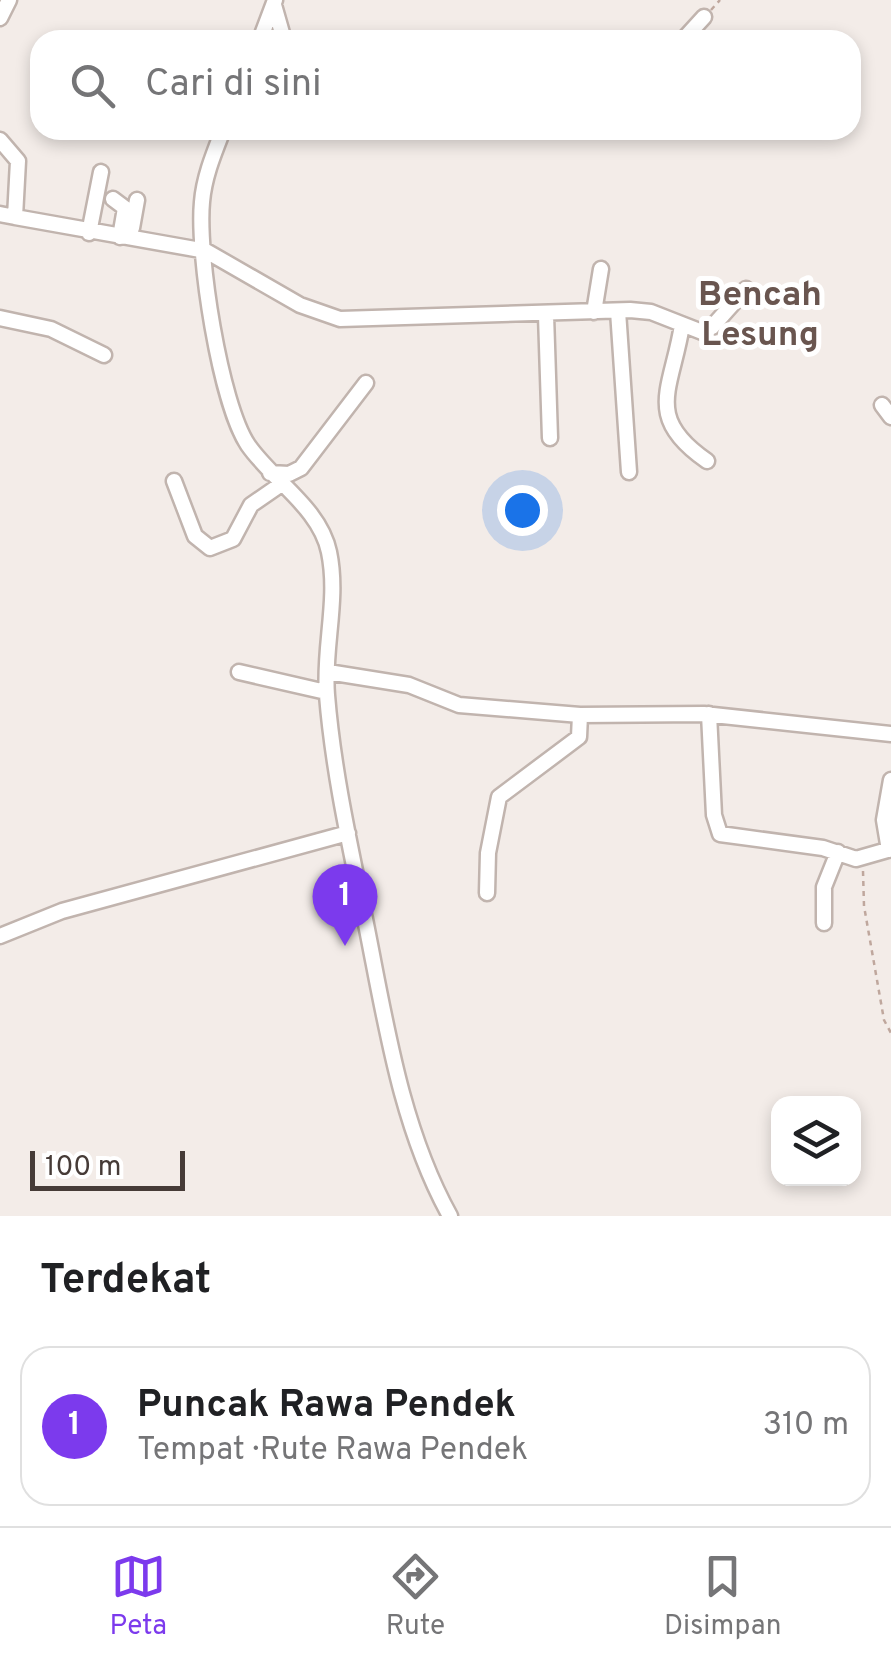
<!DOCTYPE html>
<html lang="id">
<head>
<meta charset="utf-8">
<style>
  body { margin:0; font-family:Overpass,sans-serif; background:#f6f6f6; color:#202124 }
  .controls { position:absolute; right:30px; bottom:30px; display:grid; overflow:hidden; border-radius:20px; box-shadow:0 5px 15px #0003 }
  .controls button { width:90px; height:90px; display:grid; place-items:center; padding:0; border:0; border-bottom:2px solid #e0e0e0; background:#fff; color:#202124; font:50px sans-serif }
  .scale { position:absolute; left:30px; bottom:25px; width:155px; box-sizing:border-box; padding-left:10px; border:5px solid #463b37; border-top:0; font-size:28px; line-height:35px; white-space:nowrap; color:#463b37; -webkit-text-stroke:8px #fff; paint-order:stroke }
  .you { position:absolute; left:522px; top:510px; width:35px; height:35px; margin:-25px; border:8px solid #fff; border-radius:50%; background:#1a73e8; box-shadow:0 0 0 15px #1a73e833 }
  .badge { display:grid; place-items:center; width:65px; height:65px; border-radius:50%; background:#7c3aed; color:#fff; font-size:32px; font-weight:700 }
  .pin { position:absolute; translate:-50% -82px; filter:drop-shadow(0 2px 5px #0008) }
  .pin::after { content:''; position:absolute; top:52px; width:35px; height:30px; background:inherit; clip-path:polygon(0 0,100% 0,50% 100%) }
  .list { margin:0; padding:0; list-style:none }
  h2 { display:flex; justify-content:space-between; align-items:center; height:130px; margin:0; padding:0 40px; font-size:42px }
  h2 small { font-size:32px; font-weight:400; color:#757577 }
  .list li { display:grid; grid-template-columns:65px 1fr auto; gap:30px; align-items:center; box-sizing:border-box; height:160px; margin:0 20px 20px; padding:0 20px; border:2px solid #e0e0e0; border-radius:30px }
  .list b { display:block; font-size:38px; white-space:nowrap }
  .list p { margin:0; font-size:32px; white-space:nowrap; color:#757577 }
  .list em { font-size:32px; font-style:normal; color:#757577 }
  .icon { flex:none; width:55px; height:55px; fill:none; stroke:currentColor; stroke-width:2; stroke-linecap:round; stroke-linejoin:round }
  .map { position:relative; flex:none; width:891px; height:1216px; overflow:hidden }
  .search { position:absolute; background:#fff; box-shadow:0 5px 15px #0003; left:30px; right:30px; top:30px; height:110px; display:flex; align-items:center; gap:25px; box-sizing:border-box; padding:0 35px; border-radius:30px; color:#757577; font-size:38px }
  .sheet { height:310px; background:#fff }
  nav { display:flex; justify-content:space-around; align-items:center; box-sizing:border-box; height:140px; border-top:2px solid #e0e0e0; background:#fff; font-size:28px; color:#757577 }
  nav a { display:grid; justify-items:center; gap:5px }
  nav .on { color:#7c3aed }
  .map>svg:first-child { display:block }
</style>
</head>
<body>
<div class="map">
<svg width="891" height="1216" viewBox="0 0 891 1216">
  <rect width="100%" height="100%" fill="#f3ece8"/>
  <g fill="none" stroke-linecap="round" stroke-linejoin="round">
    <g stroke="#c1b4ae" stroke-width="19">
      <path id="minor" d="M274 5 284 40
        M0 18 9 0
        M260 40 275 0
        M683 40 704 17
        M223 130C214 153 204 177 202 202 197 254 220 403 248 445 273 481 320 508 329 552 339 600 323 648 327 695 333 770 350 846 365 919 385 1018 400 1126 450 1216
        M0 140 18 161 15 217 206 251 300 305 340 319 630 310 651 312 702 332 712 327 746 289
        M113 199 125 208 120 237
        M0 214 15 217
        M132 228 137 200
        M89 233 101 172
        M618 311 629 472
        M594 312 601 269
        M546 315 550 438
        M0 318 51 329 104 355
        M682 325C672 389 643 417 707 461
        M882 405 891 417
        M270 473 289 474 301 468 366 383
        M174 481 195 536 210 548 233 539 251 505 280 485
        M239 672 326 692
        M328 672 409 685 459 705 580 715 704 714 891 734
        M709 714 714 815 720 834 823 848 856 859 891 849
        M889 850 884 820 891 780
        M487 893 488 853 499 797 579 737 580 715
        M824 923V887L838 852
        M0 936 62 911 348 833"/>
    </g>
    <path stroke="#bfa79d" stroke-width="2.5" stroke-dasharray="5 5" stroke-linecap="butt" d="M711 10 720 0
      M863 871 864 906 884 1020 891 1033"/>
    <use href="#minor" stroke="#fff" stroke-width="14"/>
  </g>
  <g text-anchor="middle" stroke-width="10" stroke-linejoin="round" paint-order="stroke">
    <g font-size="35" font-weight="bold" fill="#69554f" stroke="#fff">
      <text x="760" y="305">Bencah<tspan x="760" dy="40">Lesung</tspan></text>
    </g>
  </g>
</svg>
<div class="controls">
<button><svg class="icon" aria-label="layers" viewBox="0 0 24 24"><path d="M12 4l9 5-9 5-9-5zM3 14l9 5 9-5"/></svg></button>
</div>
<div class="scale">100 m</div>
<div class="you"></div>
<div class="pin badge" style="left:345px;top:946px">1</div>
<div class="search"><svg class="icon" aria-label="search" viewBox="0 0 24 24"><circle cx="10" cy="10" r="6"/><path d="M15 15l6 6"/></svg>Cari di sini</div>
</div>
<section class="sheet">
<h2>Terdekat<small></small></h2>
<ul class="list">
<li><span class="badge">1</span><div><b>Puncak Rawa Pendek</b><p>Tempat · Rute Rawa Pendek</p></div><em>310 m</em></li>
</ul>
</section>
<nav>
<a class="on"><svg class="icon" aria-label="map" viewBox="0 0 24 24"><path d="M3 6l6-2 6 2 6-2v14l-6 2-6-2-6 2zM9 4v14M15 6v14"/></svg>Peta</a>
<a><svg class="icon" aria-label="directions" viewBox="0 0 24 24"><path d="M12 3l9 9-9 9-9-9zM9 14v-3h6M13 9l2 2-2 2"/></svg>Rute</a>
<a><svg class="icon" aria-label="saved" viewBox="0 0 24 24"><path d="M7 4h10v16l-5-4-5 4z"/></svg>Disimpan</a>
</nav>
</body>
</html>
